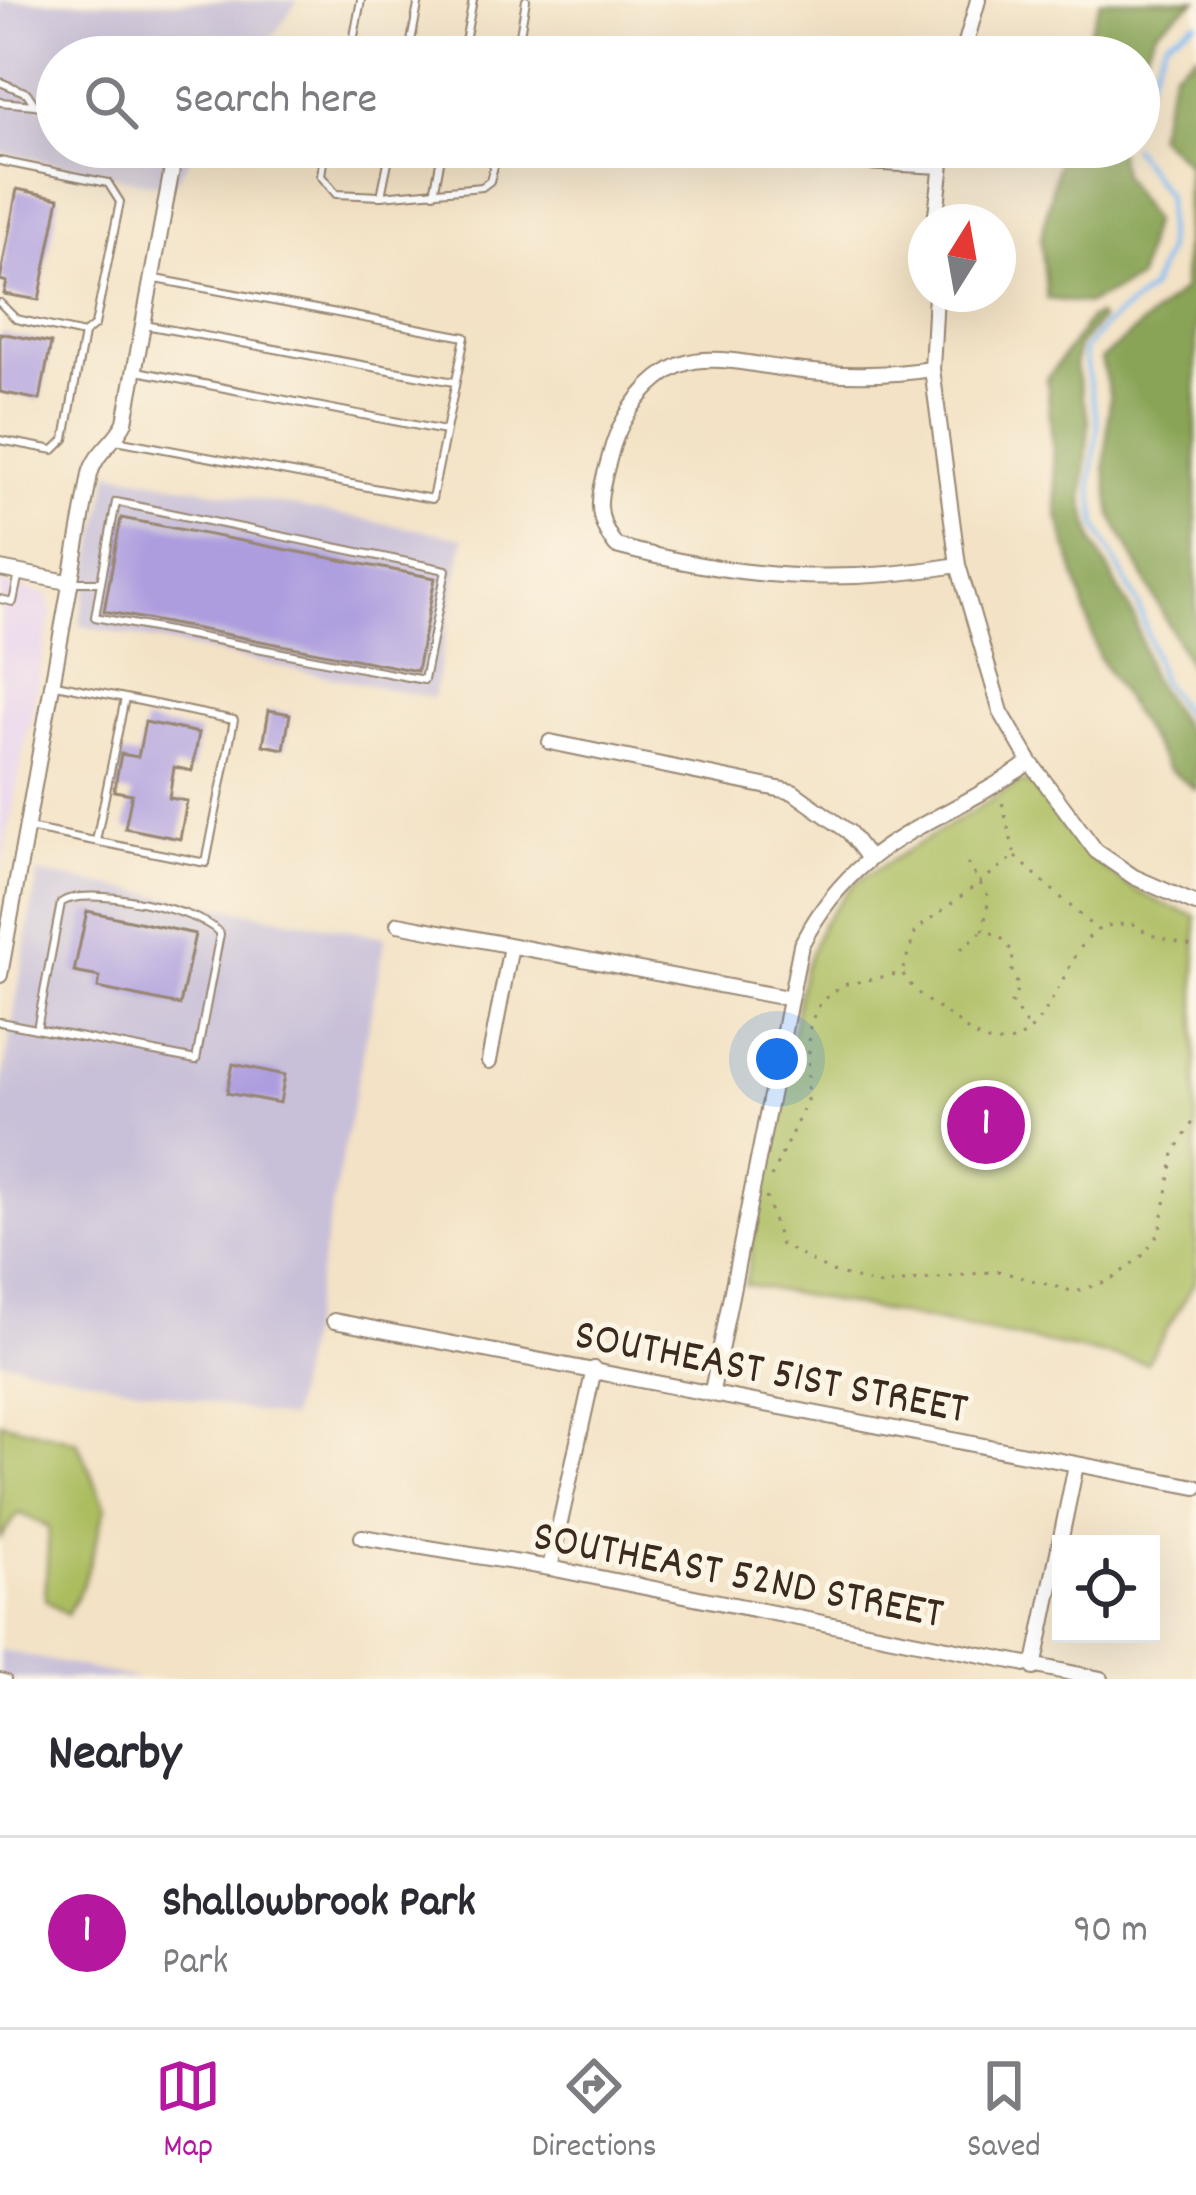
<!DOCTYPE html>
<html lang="en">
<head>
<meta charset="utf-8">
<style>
  body { margin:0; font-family:Dekko,sans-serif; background:#f2f2f3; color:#2b2b33 }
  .controls { position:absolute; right:36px; bottom:36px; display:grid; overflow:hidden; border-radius:0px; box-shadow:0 12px 48px #0002 }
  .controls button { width:108px; height:108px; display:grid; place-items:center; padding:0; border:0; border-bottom:3px solid #e1e1e2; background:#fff; color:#2b2b33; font:60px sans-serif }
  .compass { position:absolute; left:908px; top:204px; width:108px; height:108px; border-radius:50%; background:#fff; box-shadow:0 12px 48px #0002; rotate:11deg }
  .you { position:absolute; left:777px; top:1059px; width:42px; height:42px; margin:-30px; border:9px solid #fff; border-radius:50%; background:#1a73e8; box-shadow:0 0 0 18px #1a73e833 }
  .badge { display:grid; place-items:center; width:78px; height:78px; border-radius:50%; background:#b5179e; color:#fff; font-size:39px; font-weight:700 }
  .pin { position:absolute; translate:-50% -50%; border:6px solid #fff; box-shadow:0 3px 12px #0006 }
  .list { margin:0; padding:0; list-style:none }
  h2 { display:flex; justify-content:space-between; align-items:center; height:156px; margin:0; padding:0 48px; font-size:51px }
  h2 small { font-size:39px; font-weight:400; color:#7c7c81 }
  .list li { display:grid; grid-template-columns:78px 1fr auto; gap:36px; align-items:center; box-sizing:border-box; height:192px; padding:0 48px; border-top:3px solid #e1e1e2 }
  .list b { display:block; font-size:45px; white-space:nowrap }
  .list p { margin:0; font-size:39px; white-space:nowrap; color:#7c7c81 }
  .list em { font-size:39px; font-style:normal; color:#7c7c81 }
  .icon { flex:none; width:66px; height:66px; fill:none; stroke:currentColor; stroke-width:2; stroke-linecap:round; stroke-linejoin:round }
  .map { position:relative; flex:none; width:1196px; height:1679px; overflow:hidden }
  .search { position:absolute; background:#fff; box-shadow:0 12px 48px #0002; left:36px; right:36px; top:36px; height:132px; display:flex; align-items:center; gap:30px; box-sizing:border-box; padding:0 42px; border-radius:66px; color:#7c7c81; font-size:45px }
  .sheet { height:348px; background:#fff }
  nav { display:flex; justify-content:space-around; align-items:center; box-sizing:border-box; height:168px; border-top:3px solid #e1e1e2; background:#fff; font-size:33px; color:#7c7c81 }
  nav a { display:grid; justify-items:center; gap:6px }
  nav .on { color:#b5179e }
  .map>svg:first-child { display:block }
</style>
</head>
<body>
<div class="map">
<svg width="1196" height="1679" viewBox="0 0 1196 1679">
  <rect width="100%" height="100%" fill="#fcf5e5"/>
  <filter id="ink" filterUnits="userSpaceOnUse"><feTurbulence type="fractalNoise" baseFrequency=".00833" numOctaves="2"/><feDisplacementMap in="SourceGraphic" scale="24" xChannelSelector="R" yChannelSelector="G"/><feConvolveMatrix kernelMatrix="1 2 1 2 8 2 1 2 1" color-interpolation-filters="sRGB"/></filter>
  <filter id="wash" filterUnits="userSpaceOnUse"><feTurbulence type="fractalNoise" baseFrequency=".004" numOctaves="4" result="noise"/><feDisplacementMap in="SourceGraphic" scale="48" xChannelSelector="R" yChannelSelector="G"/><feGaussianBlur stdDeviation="2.7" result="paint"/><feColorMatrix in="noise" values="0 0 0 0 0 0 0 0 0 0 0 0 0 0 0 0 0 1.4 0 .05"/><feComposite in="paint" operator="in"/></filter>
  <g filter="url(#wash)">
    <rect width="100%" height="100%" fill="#f3e2c5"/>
    <path fill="#e7d2ef" d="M0 583 48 595 51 614 0 871Z"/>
    <path fill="#c8bfd8" d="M0 0 126 3 298 0 259 57H57V147H198L171 188 0 152Z
      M110 472 464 538 433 698 79 625Z
      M38 873 386 937 290 1419 0 1360V1096Z
      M0 1650 139 1679H0Z"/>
    <path fill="#acbd61" stroke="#747440" stroke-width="3" d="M1021 782 1033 784C1075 851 1119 892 1196 916V1280L1147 1363 745 1284 804 970 822 924 854 883Z
      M0 1422 77 1441 106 1507 84 1582 67 1615 45 1599 49 1527 19 1513 0 1538Z"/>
    <path fill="#89a457" stroke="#62673a" stroke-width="3" d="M1101 0H1196L1157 29 1139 62V57H1080Z
      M1196 53V678L1112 516 1105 468 1110 397 1101 359 1183 290 1187 163 1156 135 1173 71Z
      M1061 147H1117L1122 175 1152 221 1138 279 1088 304 1047 299 1041 239Z
      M1098 315 1100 320 1077 348 1075 368 1089 422 1083 501 1094 543 1135 619 1150 676 1196 746V790L1167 768 1098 656 1058 515 1047 379 1090 318Z"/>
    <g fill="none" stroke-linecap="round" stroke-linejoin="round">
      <path stroke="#82bdf4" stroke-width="4.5" d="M1139 103 1166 40 1196 22
        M1132 147 1167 196 1166 252 1150 290 1104 326 1083 351 1098 425 1091 482 1097 526 1139 606 1161 680 1196 731"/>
    </g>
    <g id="blocks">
      <path fill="#ad9ddf" d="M17 189 59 198 39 300 4 294 7 282 0 280Z
        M0 333 51 343 40 400 0 392Z
        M121 518 435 578 417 671 104 611Z
        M269 710 290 714 284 749 263 745Z
        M145 722 199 733 192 771 174 767 169 798 187 801 180 839 125 828 132 794 114 791 121 754 138 757Z
        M87 911 195 934 180 1005 98 988 100 977 74 972Z
        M233 1064 285 1075 280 1103 227 1093Z"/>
    </g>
  </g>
  <g filter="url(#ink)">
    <use href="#blocks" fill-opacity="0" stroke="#978672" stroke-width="3"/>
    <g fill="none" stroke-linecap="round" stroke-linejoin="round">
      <g stroke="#978672" stroke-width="10">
        <path id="lane" d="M350 57 361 0
          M408 57 419 0
          M462 57 473 0
          M516 57 526 0
          M0 82 27 93 35 105 0 102
          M35 105 57 111
          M325 147 321 176 336 194 381 196 482 187 490 181 499 147
          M0 161 108 183 120 202 95 325 84 334
          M434 193 443 147
          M381 196 391 147
          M0 303 16 319 84 334 65 439 54 450 0 440
          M145 325 454 382
          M137 371 445 431
          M116 440 432 499 465 337 156 279
          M72 582H101L95 617 424 680 446 570 116 502 101 582
          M0 599 13 602 19 573
          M28 828 206 863 234 720 56 684
          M96 841 125 698
          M0 1022 196 1060 220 934C204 910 83 884 61 903L37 1029
          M0 1677 7 1679"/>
      </g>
      <g stroke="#978672" stroke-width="18">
        <path id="street" d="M962 57 978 0
          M757 147 825 160 941 166
          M935 222 944 147
          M936 294 932 369 958 565 1001 712 1030 762 1096 851 1134 877 1196 904
          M932 369C885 376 841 376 794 370 765 367 733 358 703 360 658 362 621 413 611 452 601 491 590 512 616 546 736 578 836 586 958 565
          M0 569 68 582
          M550 742 793 792 849 832 867 856
          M398 924 787 998
          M0 975 90 474C96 451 115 443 125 422L176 147
          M489 1061 511 946
          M334 1321 1196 1487
          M712 1391 801 945C860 832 935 830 1030 762
          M362 1537 550 1568 1101 1679
          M550 1568 594 1369
          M1034 1668 1076 1465"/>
      </g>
      <path stroke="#978672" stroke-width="3" stroke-dasharray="3 9" stroke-linecap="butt" d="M1016 857 1097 930
        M967 863 989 897 983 932 998 934 1013 952 1012 971 1019 988 1011 1002 1029 1029
        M961 949 981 932
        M903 969 916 930 1015 856 1001 798
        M903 974C916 995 931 1004 952 1017 959 1022 966 1030 974 1035 1044 1075 1060 955 1096 931 1107 924 1120 924 1133 924L1151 935 1196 947
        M771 1177 807 1101 810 1024 820 1003 842 985 902 973
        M766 1197 781 1245 832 1272 878 1285 998 1271 1075 1292 1111 1280 1143 1255 1160 1232 1174 1153 1196 1117"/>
      <use href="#lane" stroke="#fff" stroke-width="6"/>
      <use href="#street" stroke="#fff" stroke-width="14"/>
    </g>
  </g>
  <g text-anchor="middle" stroke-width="10" stroke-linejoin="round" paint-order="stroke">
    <g font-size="45" fill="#3b2a1e" stroke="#fcf5e5">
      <text transform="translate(772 1368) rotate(11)" y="16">SOUTHEAST 51ST STREET</text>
      <text transform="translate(739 1571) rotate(11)" y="16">SOUTHEAST 52ND STREET</text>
    </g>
  </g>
</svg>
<div class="controls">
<button><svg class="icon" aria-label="locate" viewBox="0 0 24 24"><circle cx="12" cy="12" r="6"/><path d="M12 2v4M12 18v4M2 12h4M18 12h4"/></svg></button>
</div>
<svg class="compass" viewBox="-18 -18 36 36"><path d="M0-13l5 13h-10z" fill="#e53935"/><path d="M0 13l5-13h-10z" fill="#7c7c81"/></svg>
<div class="you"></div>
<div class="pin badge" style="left:986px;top:1125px">1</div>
<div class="search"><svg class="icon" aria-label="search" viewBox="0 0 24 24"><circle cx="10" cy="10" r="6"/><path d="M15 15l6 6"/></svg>Search here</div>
</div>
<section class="sheet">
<h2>Nearby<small></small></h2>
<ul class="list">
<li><span class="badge">1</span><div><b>Shallowbrook Park</b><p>Park</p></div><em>90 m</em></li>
</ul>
</section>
<nav>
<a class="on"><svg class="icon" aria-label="map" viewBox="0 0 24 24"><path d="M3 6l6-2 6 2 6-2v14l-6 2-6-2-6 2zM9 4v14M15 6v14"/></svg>Map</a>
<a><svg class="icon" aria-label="directions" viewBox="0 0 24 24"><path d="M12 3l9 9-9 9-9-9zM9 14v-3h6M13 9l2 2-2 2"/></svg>Directions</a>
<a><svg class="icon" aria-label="saved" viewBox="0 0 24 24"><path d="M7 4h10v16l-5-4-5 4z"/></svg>Saved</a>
</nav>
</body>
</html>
